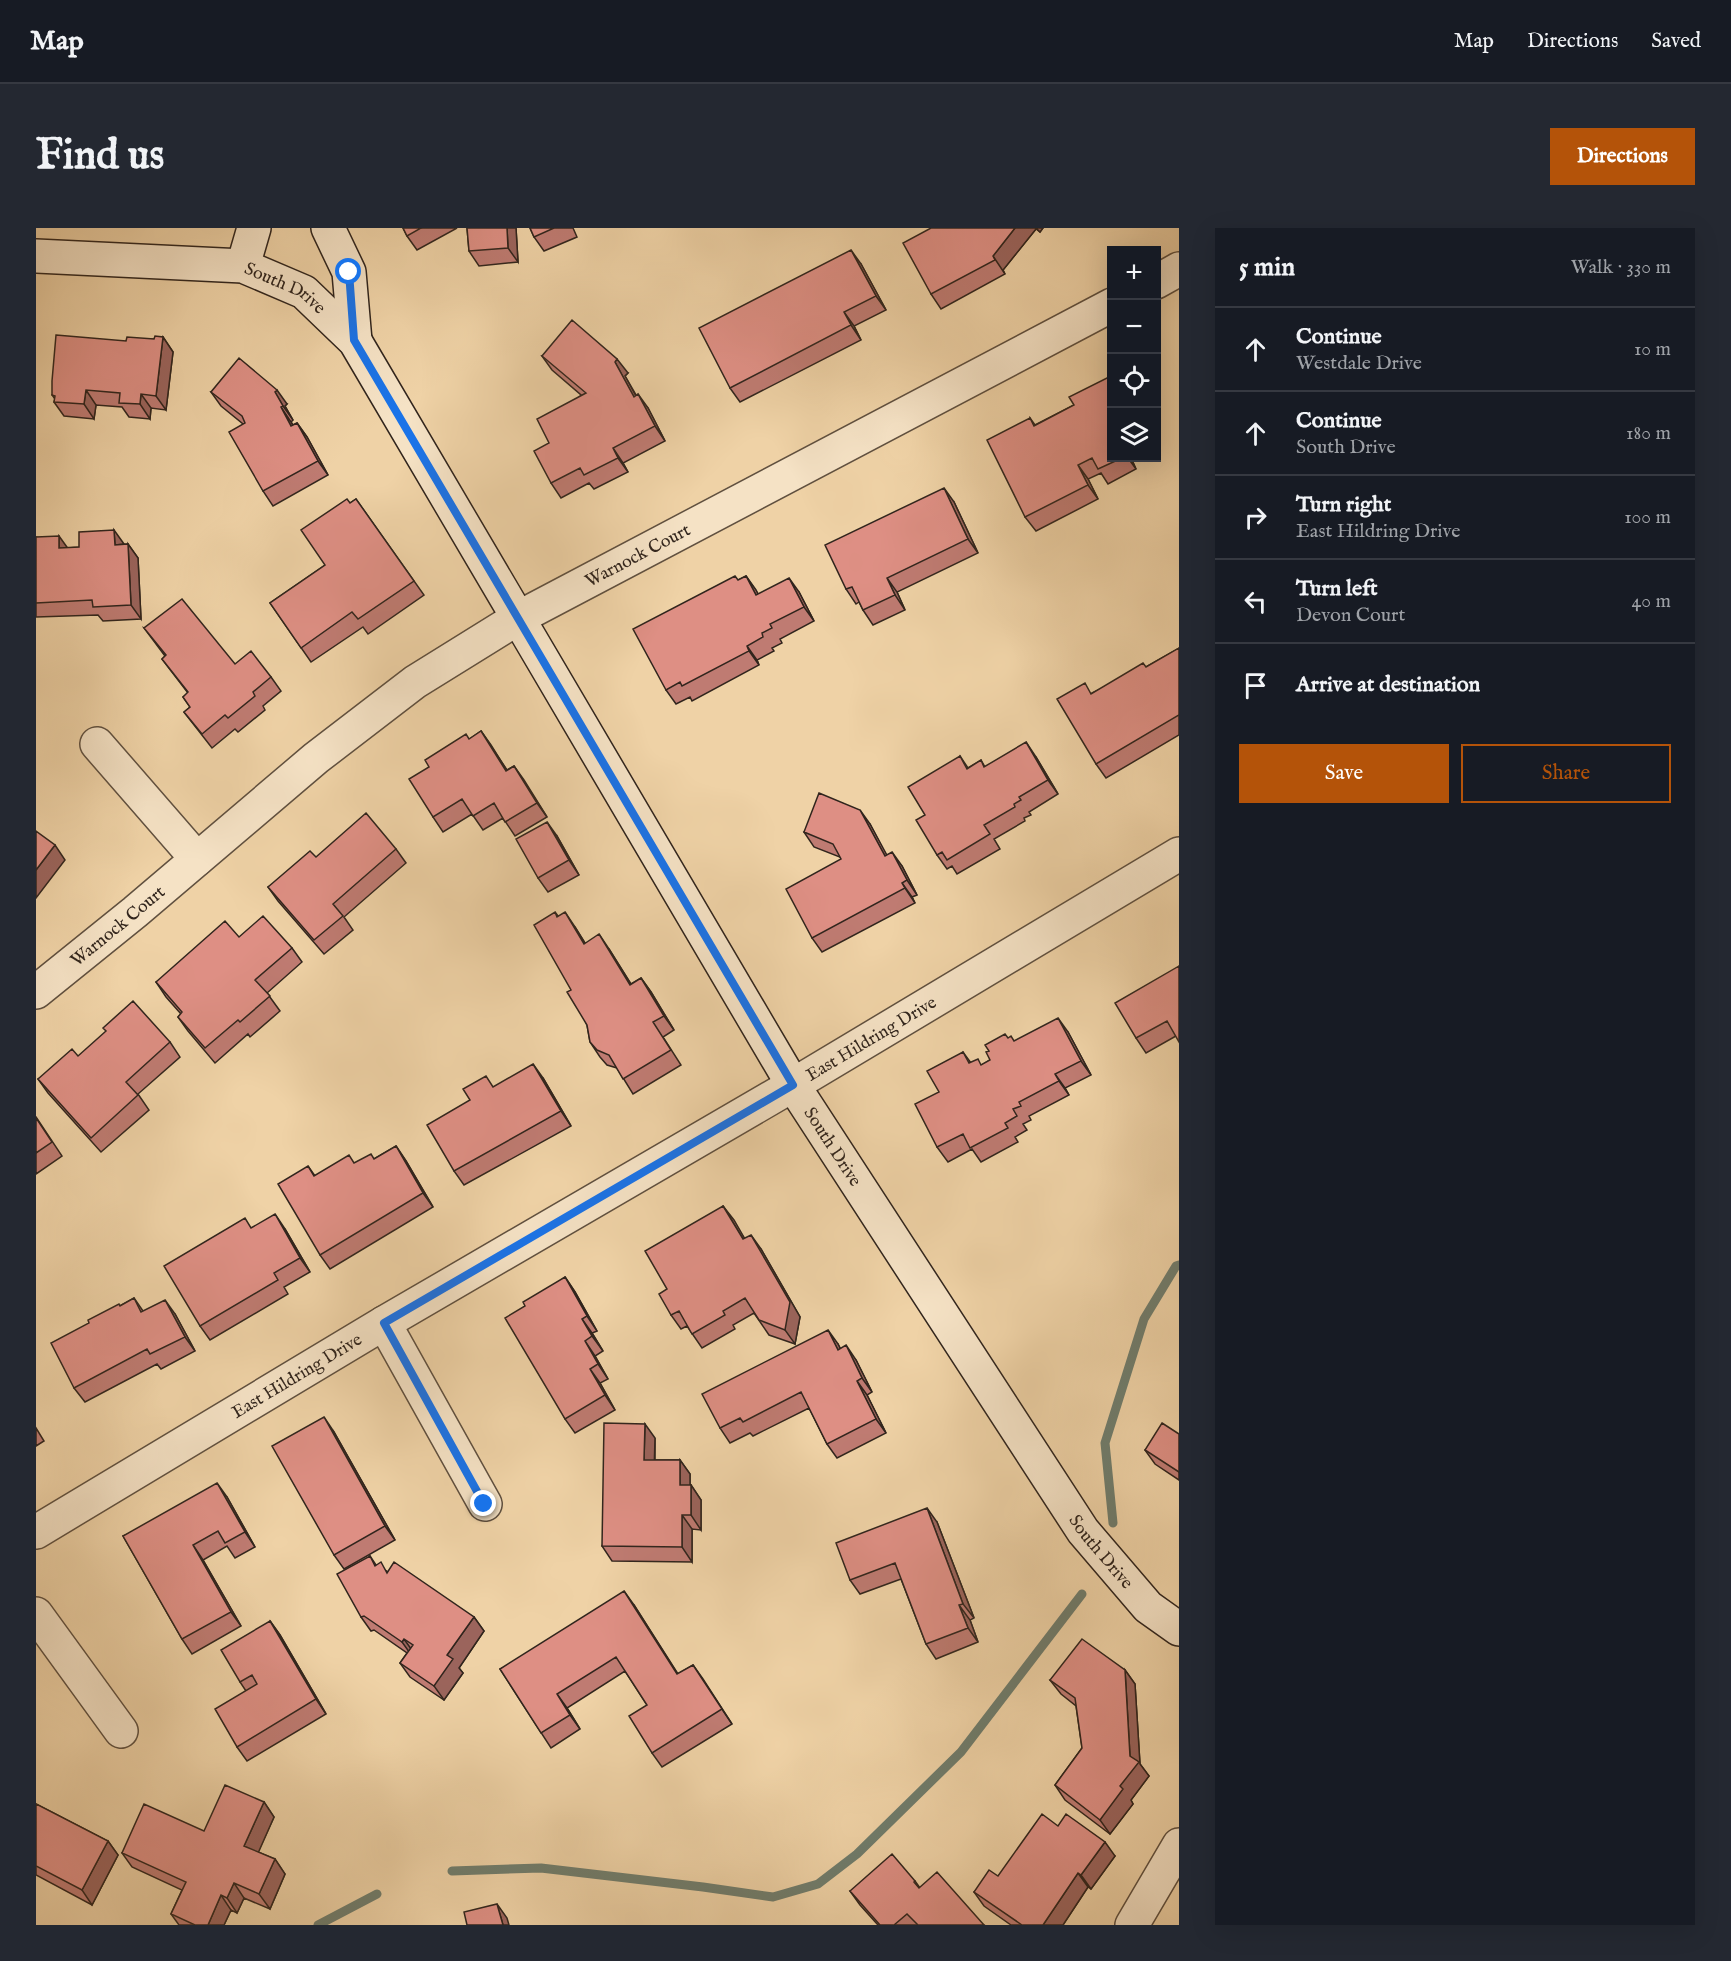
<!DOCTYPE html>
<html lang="en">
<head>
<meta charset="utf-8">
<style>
  body { margin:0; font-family:"IM FELL English",serif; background:#242831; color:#f1f3f6 }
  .controls { position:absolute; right:18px; top:18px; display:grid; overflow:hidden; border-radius:0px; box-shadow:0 6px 24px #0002 }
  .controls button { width:54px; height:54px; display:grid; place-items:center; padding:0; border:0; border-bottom:2px solid #363941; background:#171b24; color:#f1f3f6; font:30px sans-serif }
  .stop { position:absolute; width:18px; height:18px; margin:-14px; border:4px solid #1a73e8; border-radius:50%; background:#fff }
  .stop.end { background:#1a73e8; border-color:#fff; box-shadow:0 2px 6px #0008 }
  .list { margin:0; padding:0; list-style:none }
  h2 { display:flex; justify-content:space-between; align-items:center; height:78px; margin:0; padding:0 24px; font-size:26px }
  h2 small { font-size:20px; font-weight:400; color:#9ea1a6 }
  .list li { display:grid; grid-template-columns:39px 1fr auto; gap:18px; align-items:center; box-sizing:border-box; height:84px; padding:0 24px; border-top:2px solid #363941 }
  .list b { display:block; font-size:22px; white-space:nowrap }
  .list p { margin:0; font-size:20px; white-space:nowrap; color:#9ea1a6 }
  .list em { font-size:20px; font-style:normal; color:#9ea1a6 }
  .actions { display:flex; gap:12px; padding:18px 24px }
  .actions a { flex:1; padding:14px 0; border:2px solid #b45309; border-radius:0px; text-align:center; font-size:21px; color:#b45309 }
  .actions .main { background:#b45309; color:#fff }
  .icon { flex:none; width:33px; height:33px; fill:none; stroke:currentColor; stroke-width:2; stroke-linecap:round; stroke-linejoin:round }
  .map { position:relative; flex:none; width:1143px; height:1697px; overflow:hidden; border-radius:0px }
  header { display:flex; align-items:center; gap:36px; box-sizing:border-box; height:84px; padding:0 30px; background:#171b24; border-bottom:2px solid #363941 }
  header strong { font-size:28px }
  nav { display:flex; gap:33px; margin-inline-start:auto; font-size:21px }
  .intro { display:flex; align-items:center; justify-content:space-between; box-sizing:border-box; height:144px; padding:0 36px }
  h1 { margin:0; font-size:42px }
  .button { padding:15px 27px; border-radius:0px; background:#b45309; color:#fff; font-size:21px; font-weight:700 }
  main { display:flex; gap:36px; padding:0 36px }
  aside { flex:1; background:#171b24; border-radius:0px; box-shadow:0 6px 24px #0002 }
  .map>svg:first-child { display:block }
</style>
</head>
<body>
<header>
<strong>Map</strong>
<nav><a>Map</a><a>Directions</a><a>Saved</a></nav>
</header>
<div class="intro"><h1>Find us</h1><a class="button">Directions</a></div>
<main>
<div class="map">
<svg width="1143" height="1697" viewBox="0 0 1143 1697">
  <rect width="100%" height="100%" fill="#efd2a6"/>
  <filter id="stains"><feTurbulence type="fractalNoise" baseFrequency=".00333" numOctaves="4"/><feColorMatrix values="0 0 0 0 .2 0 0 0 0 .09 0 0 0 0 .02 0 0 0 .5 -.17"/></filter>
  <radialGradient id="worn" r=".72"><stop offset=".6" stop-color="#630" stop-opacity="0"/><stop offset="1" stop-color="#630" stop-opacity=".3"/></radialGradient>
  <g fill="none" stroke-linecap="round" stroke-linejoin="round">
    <path stroke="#707d6d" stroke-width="9" d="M1077 1295 1069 1215 1108 1091 1140 1038 1143 1037
      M416 1643 505 1640 667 1659 737 1669 782 1656 821 1626 925 1524 1046 1366
      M282 1697 341 1666"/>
    <g stroke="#60503f" stroke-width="36">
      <g id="street">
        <path d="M1120 54 1143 41"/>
        <path d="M61 516 161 631"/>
        <path id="s1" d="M0 764 99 684 280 530 379 454 482 390 1076 77"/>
        <path d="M348 1095 449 1276"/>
        <path id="s2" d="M0 1304 348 1095 757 857 1143 626"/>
        <path d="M0 1386 85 1503"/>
        <path d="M1096 1697 1143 1617"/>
      </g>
    </g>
    <g stroke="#31251d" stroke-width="36">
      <g id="secondary">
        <path d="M292 0 313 44 319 113"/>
        <path id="s3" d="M0 28 207 38 268 64 319 113 757 857 1047 1303 1112 1379 1143 1401"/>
        <path d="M207 38 218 0"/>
      </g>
    </g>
    <use href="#street" stroke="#f5e2c5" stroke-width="33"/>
    <use href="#secondary" stroke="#f5e2c5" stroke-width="33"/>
  </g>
  <path fill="#bf7b72" stroke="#31251d" stroke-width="1.5" d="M367 0H421L381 22 371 8Z
    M431 0H480L482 34 443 38 433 23Z
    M494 0H537L541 9 508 23 498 9Z
    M895 0H1007L1004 4 1000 1 967 42 969 46 905 81 895 66Z
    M825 36 850 82 818 98 825 112 704 174 694 160Z
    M127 109 137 124 130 182 115 180 114 191 93 189 86 179 60 177 58 191 28 188 18 174 19 171 16 167 90 113 118 111Z
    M506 128 592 145 589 148 600 167 612 180 629 213 587 235 592 244 558 261 553 255 525 270 515 255 513 215 545 167 516 142Z
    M1073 149 1076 153V230H1095L1100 241 1072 256 1065 245 1052 251 1062 271 1000 303 989 289 994 190 999 197 1038 177Z
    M175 164 251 176 249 178 257 192 255 194 257 197 261 195 271 209 292 247 237 278 227 263 207 196 185 178Z
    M320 271 388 367 332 406 327 399 275 434 234 375 289 337 314 275Z
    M918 274 942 325 861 364 869 382 837 397 827 382 823 374 820 376 810 361Z
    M0 309 31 320 92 316 102 330 105 391 67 393 62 387 0 389Z
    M710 348 722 366 763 364 778 393 744 411 746 415 736 420 738 423 721 432 723 437 656 473 654 469 640 476 630 462 702 352Z
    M108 400 199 436 235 449 245 463 227 478 229 482 202 504 199 501 176 520 148 484 154 479 147 469 152 465 126 431 129 428Z
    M1143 420V507L1070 550 1060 536 1056 465 1110 439Z
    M445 503 471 542 478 538 511 589 479 608 467 590 447 602 436 586 407 604 397 589 393 539Z
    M924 528 932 540 945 532 949 539 1000 529 1022 566 993 584 995 587 988 590 989 593 958 611 964 621 921 646 916 638 911 641 901 627 889 587Z
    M834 596 850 627 866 638 881 667 876 669 879 675 786 724 776 710 805 631 804 629 778 619 768 604Z
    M521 608 543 647 512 664 502 650Z
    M360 621 370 635 308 689 317 702 288 726 242 673 232 659 280 629Z
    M519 684 522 688 539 699 549 715 573 721 595 756 605 750 615 764 638 802 627 809 645 837 597 866 581 840 571 837 564 829 554 814 551 797 535 762Z
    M203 709 256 720 266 734 231 765 244 783 214 809 212 806 179 835 152 803 142 789 145 786 130 769 120 754Z
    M1143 738 1140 808 1110 825 1100 810Z
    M1032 804 1055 847 1029 860 1033 867 993 888 995 892 987 896 991 902 979 909 982 914 945 934 936 921 912 934 901 919 903 864 927 824 935 835 946 837 954 832 972 810 978 813Z
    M134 814 144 829 102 866 113 882 65 924 12 865 2 851 42 828Z
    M507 850 535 898 428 957 418 943 458 859Z
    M0 889 26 928 0 946Z
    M360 918 370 933 397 979 294 1041 284 1027 272 938 279 948 319 935 338 931Z
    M687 978 708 1010 725 1021 764 1089 759 1116 733 1107 718 1085 697 1097 699 1101 666 1120 651 1098 645 1101 635 1087 631 1061Z
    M216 1000 249 1001 274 1044 248 1059 252 1066 174 1112 164 1098Z
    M529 1049 539 1064 561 1103 556 1105 567 1123 559 1128 572 1151 564 1155 579 1182 539 1205 529 1191 489 1078Z
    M98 1070 107 1083 139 1086 159 1123 125 1141 121 1136 49 1174 38 1160 53 1095Z
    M802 1116 804 1120 820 1132 836 1164 831 1167 850 1205 801 1230 791 1216 773 1180 717 1208 714 1205 694 1215 684 1200Z
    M0 1200 8 1213 0 1218Z
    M298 1204 359 1312 308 1341 298 1327Z
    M1143 1206V1252L1119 1236 1109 1222Z
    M619 1210V1232H644L654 1246V1257H655L665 1272V1302L656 1301V1334L576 1333 566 1318Z
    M191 1269 219 1319 199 1330 191 1318 167 1332 205 1398 156 1426 146 1411 87 1308Z
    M901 1294 938 1390 934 1392 942 1414 900 1431 890 1416 865 1351 824 1366 814 1352Z
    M334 1328 340 1337 352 1344 438 1389 448 1403 423 1440 427 1445 408 1472 374 1449 364 1435 371 1425 338 1402 335 1403 325 1389Z
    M598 1377 642 1446 657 1437 696 1496 626 1539 616 1525 611 1477 589 1443 531 1480 544 1501 515 1520 464 1441Z
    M234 1393 244 1407 290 1486 211 1533 201 1519 210 1463 204 1454Z
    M1089 1442 1099 1456 1104 1536 1113 1548 1095 1572 1097 1576 1074 1606 1029 1572 1019 1557 1046 1520 1040 1478 1025 1466 1014 1452Z
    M228 1574 238 1589 222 1624 239 1631 249 1646 234 1681 208 1670 201 1685 195 1682 188 1697H143L135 1686 146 1662 96 1639 86 1625 168 1603Z
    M0 1576 72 1613 82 1627 56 1677 0 1647Z
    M1022 1598 1079 1628 1055 1661 1052 1659 1027 1697H975L948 1678 938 1664 962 1648Z
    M879 1653 884 1660 948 1697H842L824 1677 814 1663Z"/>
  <path fill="#9b645c" stroke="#31251d" stroke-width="1.5" d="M471 0H480L482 34 472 20Z
    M979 0H999L1000 1 967 42 969 46 957 28Z
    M1000 0H1007L1004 4Z
    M815 22 825 36 850 82 840 68Z
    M808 84 818 98 825 112 815 97Z
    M127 109 137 124 130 182 120 168Z
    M581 131 592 145 589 148 608 183 598 169 579 134Z
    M50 162 60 177 58 191 48 176Z
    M241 162 251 176 249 178 257 192 247 178 239 164Z
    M105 166 115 180 114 191 104 176Z
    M602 166 612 180 629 213 619 198Z
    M245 179 255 194 265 213 255 198Z
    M261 195 271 209 292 247 282 233Z
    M577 220 587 235 592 244 582 230Z
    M1092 230H1095L1100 241Z
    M1042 237 1052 251 1062 271 1052 257Z
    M908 260 918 274 942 325 932 311Z
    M78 302 88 316 79 317Z
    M23 308 33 322 23 320Z
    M92 316 102 330 105 391 95 377Z
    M710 348 720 362 730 382 720 367Z
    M753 350 763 364 778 393 768 379Z
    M851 350 861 364 869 382 859 367Z
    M711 418 721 432 723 437 713 423Z
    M445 503 455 517 480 557 470 543Z
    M990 514 1000 529 1022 566 1012 552Z
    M478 538 488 552 511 589 501 575Z
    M824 582 834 596 859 642 849 628Z
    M511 594 521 608 543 647 533 632Z
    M19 617 29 632 0 670V642Z
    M856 624 866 638 881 667 871 652Z
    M866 655 876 669 879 675 869 660Z
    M529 684 539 699 558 730 548 716Z
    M563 706 573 721 604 771 594 757Z
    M605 750 615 764 638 802 628 788Z
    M1022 790 1032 804 1055 847 1045 833Z
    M497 836 507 850 535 898 525 883Z
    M1019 846 1029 860 1033 867 1023 853Z
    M360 918 370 933 397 979 387 965Z
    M687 978 698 992 717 1025 707 1011Z
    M239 986 249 1001 274 1044 264 1030Z
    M715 1007 725 1021 764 1089 759 1116 749 1102Z
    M529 1049 539 1064 561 1103 551 1088Z
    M129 1072 139 1086 159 1123 149 1109Z
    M546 1091 556 1105 567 1123 556 1108Z
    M792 1102 802 1116 812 1136 802 1122Z
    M549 1113 559 1128 572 1151 562 1136Z
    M810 1117 820 1132 836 1164 826 1150Z
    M554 1141 564 1155 579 1182 569 1167Z
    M821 1153 831 1167 850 1205 840 1191Z
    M288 1189 298 1204 359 1312 349 1298Z
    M609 1196 619 1210 618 1246 608 1232Z
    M644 1232 654 1246V1272L644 1257Z
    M181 1255 191 1269 219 1319 209 1304Z
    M655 1257 665 1272V1302L655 1287Z
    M891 1280 901 1294 938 1390 927 1376Z
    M646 1287 656 1301V1334L646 1319Z
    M157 1317 167 1332 205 1398 195 1384Z
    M588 1363 598 1377 651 1461 641 1446Z
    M923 1377 934 1392 942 1414 932 1400Z
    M438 1389 448 1403 423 1440 427 1445 408 1472 398 1458 411 1427Z
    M234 1393 244 1407 290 1486 280 1471Z
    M368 1411 378 1425 376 1428 366 1414Z
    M657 1437 667 1451 696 1496 686 1481Z
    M1089 1442 1099 1456 1104 1536 1113 1548 1095 1572 1097 1576 1074 1606 1064 1592 1084 1558 1094 1528Z
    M521 1466 531 1480 544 1501 534 1487Z
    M228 1574 238 1589 219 1632 208 1618Z
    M72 1613 82 1627 56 1677 46 1662Z
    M1069 1614 1079 1628 1055 1661 1045 1647Z
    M239 1631 249 1646 234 1681 223 1666Z
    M1042 1645 1052 1659 1027 1697H1007Z
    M198 1655 208 1670 201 1685 191 1670Z
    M185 1667 195 1682 188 1697H172Z
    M461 1676 471 1690 473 1697H467Z"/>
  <path fill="#de8f84" stroke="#31251d" stroke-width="1.5" d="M367 0H385L371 8Z
    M431 0H471L472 20 433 23Z
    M494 0H518L498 9Z
    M895 0H979L957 28 959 32 895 66 867 15Z
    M815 22 840 68 808 84 815 97 694 160 663 100Z
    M536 92 581 131 579 134 598 169 602 166 619 198 577 220 582 230 548 247 544 240 515 255 498 223 513 215 501 191 550 165 506 128Z
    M20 107 90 113 91 109 118 111 119 108 127 109 120 168 105 166 104 176 83 175 84 165 50 162 48 176 18 174 19 168 16 167V153Z
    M203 130 241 162 239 164 247 178 245 179 255 198 261 195 282 233 227 263 193 204 209 195 206 188 175 164Z
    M1073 149 1076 154V230H1086L1062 241 1056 230 1042 237 1052 257 989 289 951 212 994 190 998 198 1038 177 1033 169Z
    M908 260 932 311 851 350 859 367 827 382 816 359 810 361 789 317Z
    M311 271 314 275 320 271 378 353 322 391 316 384 265 420 234 375 289 337 265 302Z
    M78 302 79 317 92 316 95 377 57 379 56 372 0 375V309L23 308V320L43 319V304Z
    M699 348 702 352 710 348 720 367 753 350 768 379 734 396 736 400 726 405 727 409 711 418 713 423 646 458 644 454 630 462 597 401Z
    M146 371 199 436 215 423 235 449 217 464 219 468 192 490 189 487 166 506 148 484 154 479 147 469 152 464 126 431 130 427 108 400Z
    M1143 420V487L1060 536 1021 471 1049 455 1055 466 1107 435 1110 439Z
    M445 503 470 543 478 538 501 575 469 594 458 575 437 588 426 571 397 589 373 551 393 539 389 532 430 506 433 511Z
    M990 514 1012 552 983 569 985 572 978 576 979 579 948 597 954 606 911 632 906 624 901 627 880 592 889 587 872 559 924 528 931 541 945 532 948 539Z
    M783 565 824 582 849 628 856 624 871 652 866 655 869 660 776 710 750 661 805 631 797 616 768 604Z
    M330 585 360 621 297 676 307 688 278 712 232 659 274 623 280 629Z
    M511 594 533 632 502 650 480 611Z
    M0 603 19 617 0 642Z
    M519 684 521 689 529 684 548 716 563 706 594 757 605 750 628 788 617 794 635 822 587 851 573 827 561 822 554 814 551 797 531 764 535 762 498 697Z
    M227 688 256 720 219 752 234 768 204 794 202 792 169 820 142 789 146 784 120 754 189 693 203 709Z
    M1143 738V814L1131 793 1100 810 1079 775Z
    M97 773 134 814 90 854 102 867 55 910 2 851 36 821 42 828 70 803 67 800Z
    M1022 790 1045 833 1019 846 1023 853 983 874 985 878 977 881 981 888 969 895 972 900 934 920 927 906 901 919 879 876 903 864 891 843 927 824 933 835 942 831 945 837 954 832 950 824 953 823 949 817 969 806 972 810 975 808 978 813Z
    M497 836 525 883 418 943 391 897 434 872 427 861 450 848 457 859Z
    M0 890 16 914 0 925Z
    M360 918 387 965 284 1027 242 956 272 938 278 948 313 927 318 935 335 926 338 931Z
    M687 978 707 1011 715 1007 754 1074 749 1102 723 1092 709 1070 687 1083 689 1087 656 1106 643 1083 635 1087 623 1066 631 1061 609 1023Z
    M239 986 264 1030 238 1045 242 1052 164 1098 128 1038 209 990 215 1000Z
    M529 1049 551 1088 546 1091 556 1108 549 1113 562 1136 554 1141 569 1167 529 1191 469 1090 489 1078 487 1074Z
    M98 1070 105 1084 129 1072 149 1109 114 1126 111 1121 38 1160 15 1115 53 1095 52 1092 83 1076 84 1078Z
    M792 1102 802 1122 810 1117 826 1150 821 1153 840 1191 791 1216 765 1164 707 1194 704 1190 684 1200 666 1166Z
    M288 1189 349 1298 298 1327 236 1218Z
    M568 1195 609 1196 608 1232H644V1257H655V1287H646V1319L566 1318Z
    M1126 1195 1143 1206V1244L1109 1222Z
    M181 1255 209 1304 189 1315 182 1303 157 1317 195 1384 146 1411 87 1308Z
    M891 1280 927 1376 923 1377 932 1400 890 1416 859 1335 814 1352 800 1315Z
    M334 1328 339 1338 345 1334 351 1345 358 1334 438 1389 411 1427 417 1431 398 1458 364 1435 377 1417 368 1411 366 1414 328 1388 325 1389 301 1346Z
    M588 1363 641 1446 657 1437 686 1481 616 1525 593 1488 611 1477 580 1429 521 1466 534 1487 505 1505 464 1441Z
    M234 1393 280 1471 201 1519 179 1481 221 1456 216 1447 204 1454 185 1422Z
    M1046 1411 1089 1442 1094 1528 1103 1534 1084 1558 1087 1561 1064 1592 1019 1557 1046 1520 1039 1470 1014 1452Z
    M189 1557 228 1574 208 1618 239 1631 223 1666 198 1655 191 1670 185 1667 172 1697H159L135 1686 150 1654 86 1625 108 1576 168 1603Z
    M0 1576 72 1613 46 1662 0 1638Z
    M1006 1586 1022 1598 1030 1586 1069 1614 1045 1647 1042 1645 1007 1697H986L938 1664 953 1642 962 1648Z
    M856 1626 879 1653 878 1654 883 1660 901 1644 948 1697H882L871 1686 858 1697H844L814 1663Z
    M461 1676 467 1697H431L428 1684Z"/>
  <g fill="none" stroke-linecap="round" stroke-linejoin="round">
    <path stroke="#1a73e8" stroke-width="8" d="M313 44 318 112 757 857 348 1095 448 1276"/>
  </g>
  <g text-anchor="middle" stroke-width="5" stroke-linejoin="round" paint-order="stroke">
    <g font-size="18" fill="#31251d" stroke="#f5e2c5">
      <text dy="6" stroke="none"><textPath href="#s3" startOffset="255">South Drive</textPath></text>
      <text dy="6" stroke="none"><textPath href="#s1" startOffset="746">Warnock Court</textPath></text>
      <text dy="6" stroke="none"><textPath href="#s1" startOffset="105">Warnock Court</textPath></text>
      <text dy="6" stroke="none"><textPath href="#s2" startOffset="970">East Hildring Drive</textPath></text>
      <text dy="6" stroke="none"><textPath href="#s3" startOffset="1281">South Drive</textPath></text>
      <text dy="6" stroke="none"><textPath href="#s2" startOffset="304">East Hildring Drive</textPath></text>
      <text dy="6" stroke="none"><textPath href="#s3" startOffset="1767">South Drive</textPath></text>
    </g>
  </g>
  <rect width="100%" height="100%" filter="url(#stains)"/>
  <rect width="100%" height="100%" fill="url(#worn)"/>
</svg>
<div class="controls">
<button>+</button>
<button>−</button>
<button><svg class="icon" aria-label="locate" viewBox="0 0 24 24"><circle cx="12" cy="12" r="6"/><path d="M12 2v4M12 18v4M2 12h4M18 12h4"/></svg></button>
<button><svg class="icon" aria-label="layers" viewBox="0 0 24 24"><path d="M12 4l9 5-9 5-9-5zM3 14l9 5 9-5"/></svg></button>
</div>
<div class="stop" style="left:313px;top:44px"></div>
<div class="stop end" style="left:448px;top:1276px"></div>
</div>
<aside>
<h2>5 min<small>Walk · 330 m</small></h2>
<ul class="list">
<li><svg class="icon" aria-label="ahead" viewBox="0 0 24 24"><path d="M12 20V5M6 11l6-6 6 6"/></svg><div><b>Continue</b><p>Westdale Drive</p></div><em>10 m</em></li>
<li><svg class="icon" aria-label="ahead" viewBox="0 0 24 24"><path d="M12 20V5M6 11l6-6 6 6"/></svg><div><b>Continue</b><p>South Drive</p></div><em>180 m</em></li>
<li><svg class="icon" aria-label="right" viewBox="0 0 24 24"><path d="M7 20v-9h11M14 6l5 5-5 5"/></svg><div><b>Turn right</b><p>East Hildring Drive</p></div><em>100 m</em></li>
<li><svg class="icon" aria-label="left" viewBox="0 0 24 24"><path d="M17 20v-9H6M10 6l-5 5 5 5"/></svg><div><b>Turn left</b><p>Devon Court</p></div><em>40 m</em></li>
<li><svg class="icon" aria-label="arrive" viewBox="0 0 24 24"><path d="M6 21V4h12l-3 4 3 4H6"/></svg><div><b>Arrive at destination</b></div></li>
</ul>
<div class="actions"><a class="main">Save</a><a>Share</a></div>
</aside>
</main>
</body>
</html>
